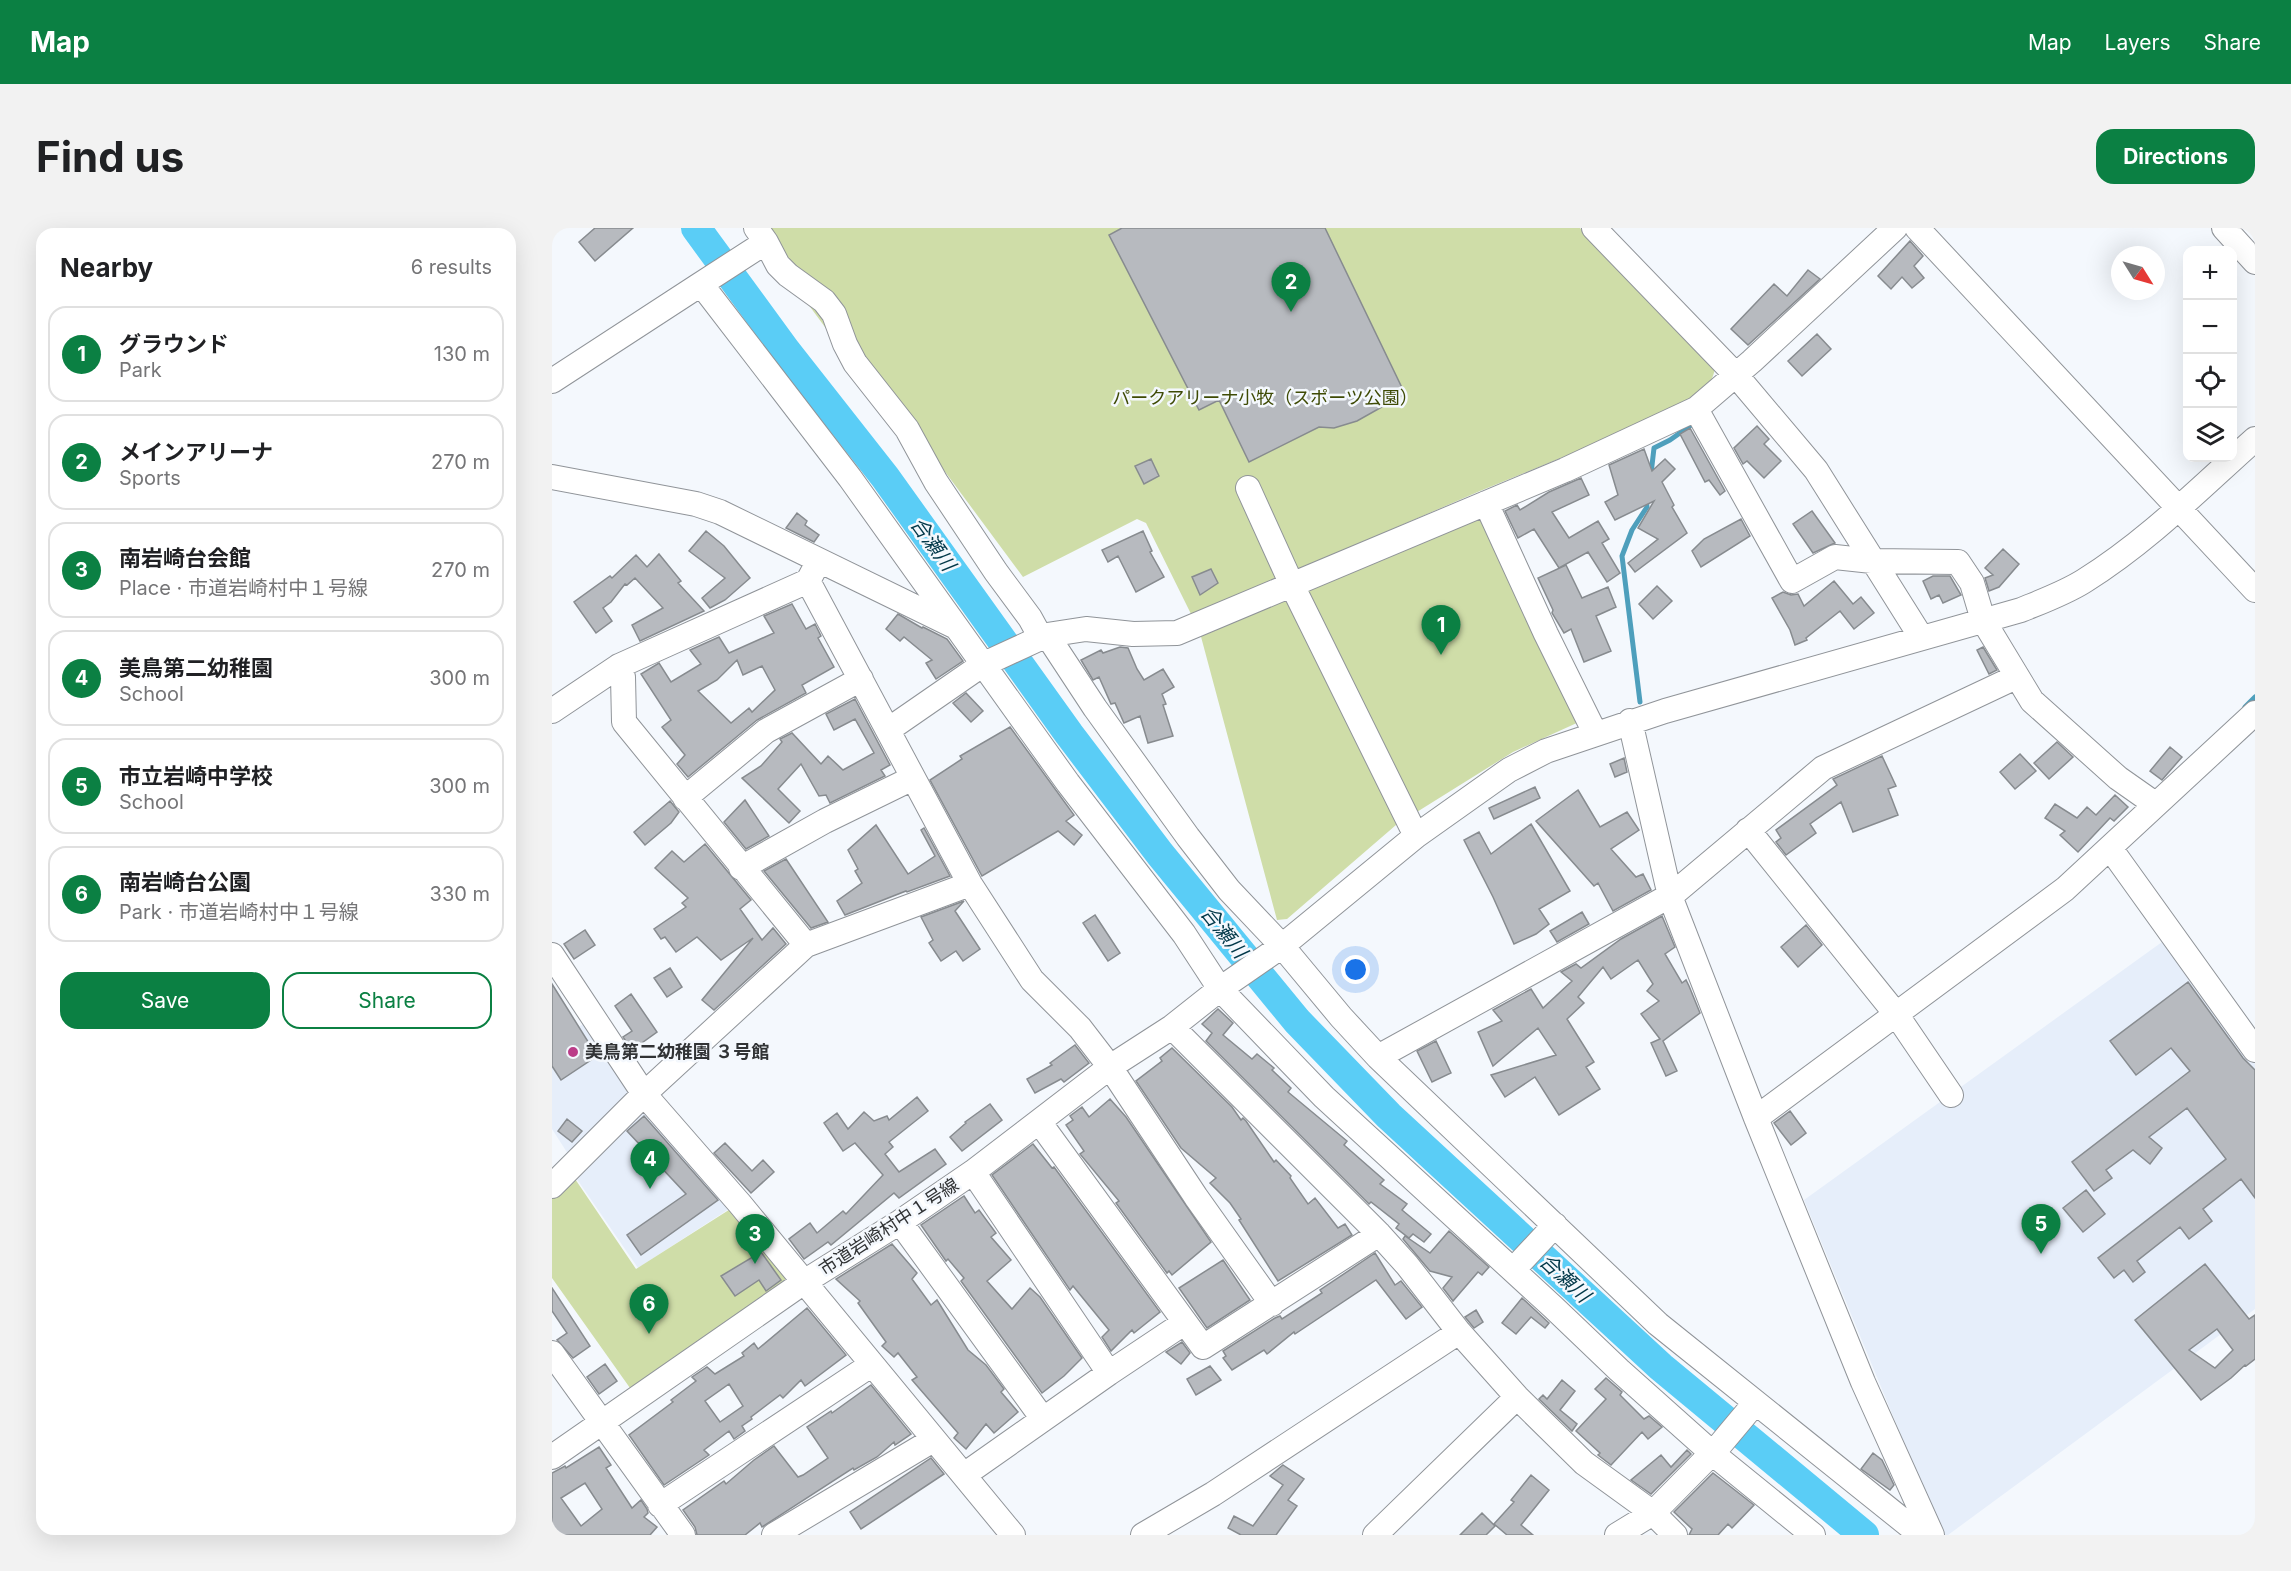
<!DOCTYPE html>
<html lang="en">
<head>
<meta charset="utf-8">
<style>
  body { margin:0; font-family:Inter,"Noto Sans JP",sans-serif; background:#f2f2f2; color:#202124 }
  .controls { position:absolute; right:18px; top:18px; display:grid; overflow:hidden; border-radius:12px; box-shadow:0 6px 24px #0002 }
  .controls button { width:54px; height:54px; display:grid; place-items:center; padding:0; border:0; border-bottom:2px solid #e0e0e0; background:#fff; color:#202124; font:30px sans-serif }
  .compass { position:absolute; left:1559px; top:18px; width:54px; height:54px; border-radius:50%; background:#fff; box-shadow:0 6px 24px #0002; rotate:127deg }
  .you { position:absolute; left:804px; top:742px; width:21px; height:21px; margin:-15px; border:4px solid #fff; border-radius:50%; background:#1a73e8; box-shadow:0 0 0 9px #1a73e833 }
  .badge { display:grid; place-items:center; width:39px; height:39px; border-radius:50%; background:#0b8043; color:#fff; font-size:20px; font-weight:700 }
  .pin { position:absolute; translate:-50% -50px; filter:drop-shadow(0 2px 3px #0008) }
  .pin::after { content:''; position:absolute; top:32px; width:21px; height:18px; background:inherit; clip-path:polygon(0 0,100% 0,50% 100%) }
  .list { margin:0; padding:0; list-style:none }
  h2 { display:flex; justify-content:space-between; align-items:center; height:78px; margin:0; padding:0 24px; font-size:26px }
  h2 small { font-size:20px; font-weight:400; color:#757577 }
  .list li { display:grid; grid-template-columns:39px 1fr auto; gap:18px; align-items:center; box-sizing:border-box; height:96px; margin:0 12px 12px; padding:0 12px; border:2px solid #e0e0e0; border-radius:18px }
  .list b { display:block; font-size:22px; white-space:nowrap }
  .list p { margin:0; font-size:20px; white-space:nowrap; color:#757577 }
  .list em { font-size:20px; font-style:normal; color:#757577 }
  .actions { display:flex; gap:12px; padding:18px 24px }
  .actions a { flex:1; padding:14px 0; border:2px solid #0b8043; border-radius:18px; text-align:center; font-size:21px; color:#0b8043 }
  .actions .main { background:#0b8043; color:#fff }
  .icon { flex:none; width:33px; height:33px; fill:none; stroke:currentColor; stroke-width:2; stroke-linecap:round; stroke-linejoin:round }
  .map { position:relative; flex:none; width:1703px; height:1307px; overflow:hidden; border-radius:18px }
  header { display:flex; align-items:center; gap:36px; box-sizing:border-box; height:84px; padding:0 30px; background:#0b8043; color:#fff }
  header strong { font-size:28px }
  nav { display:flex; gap:33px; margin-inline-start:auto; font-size:21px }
  .intro { display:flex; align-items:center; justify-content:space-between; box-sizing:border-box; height:144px; padding:0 36px }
  h1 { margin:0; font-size:42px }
  .button { padding:15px 27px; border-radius:18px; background:#0b8043; color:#fff; font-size:21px; font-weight:700 }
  main { display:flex; gap:36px; padding:0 36px }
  aside { flex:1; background:#fff; border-radius:18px; box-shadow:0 6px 24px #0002 }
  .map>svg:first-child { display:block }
</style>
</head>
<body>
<header>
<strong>Map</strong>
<nav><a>Map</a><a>Layers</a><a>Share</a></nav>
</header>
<div class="intro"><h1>Find us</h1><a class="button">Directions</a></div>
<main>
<aside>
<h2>Nearby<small>6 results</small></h2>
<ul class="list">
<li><span class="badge">1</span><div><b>グラウンド</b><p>Park</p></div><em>130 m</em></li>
<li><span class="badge">2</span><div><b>メインアリーナ</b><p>Sports</p></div><em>270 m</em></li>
<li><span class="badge">3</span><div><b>南岩崎台会館</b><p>Place · 市道岩崎村中１号線</p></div><em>270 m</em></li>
<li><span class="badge">4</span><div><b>美鳥第二幼稚園</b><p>School</p></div><em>300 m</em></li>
<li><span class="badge">5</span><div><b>市立岩崎中学校</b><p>School</p></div><em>300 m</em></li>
<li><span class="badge">6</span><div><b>南岩崎台公園</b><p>Park · 市道岩崎村中１号線</p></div><em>330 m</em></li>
</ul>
<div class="actions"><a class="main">Save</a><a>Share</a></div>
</aside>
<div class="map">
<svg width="1703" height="1307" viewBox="0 0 1703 1307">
  <rect width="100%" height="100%" fill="#f4f8fd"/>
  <path fill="#e6eefa" d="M1610 714 1703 836V1081L1396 1307H1390L1252 972Z
    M36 793 84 866 18 929 0 901V816Z
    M95 881 180 979 86 1040 20 944 87 882Z"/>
  <path fill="#cfdda8" d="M200 0H1028L1163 140C1160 161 1142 170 1126 182L928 263 640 388 594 295 585 291 471 349 314 137 295 129Z
    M930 284 1027 494 961 524 844 597 735 691 725 692 648 405Z
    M19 945 84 1041 180 980 235 1045 233 1052 78 1160 0 1050V963Z"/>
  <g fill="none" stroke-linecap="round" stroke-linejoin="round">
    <path stroke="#4e9fbc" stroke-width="5" d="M1099 246 1102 220 1118 212 1145 193
      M1088 474 1070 328 1080 302 1095 279 1094 270
      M1693 479 1703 469"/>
    <path stroke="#5acdf6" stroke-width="30" d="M144 0 234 123 333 249 517 506 608 626 745 793 837 888 1109 1139 1312 1307"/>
  </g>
  <path fill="#b7babf" stroke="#878b8f" stroke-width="1.5" fill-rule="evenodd" d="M43 0H81L43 33 27 14Z
    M570 0H773L853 166 805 193 782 200 767 199 697 234 667 172 647 182 557 7Z
    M1358 13 1371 28 1362 38 1372 50 1360 60 1350 49 1339 61 1326 48Z
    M1256 42 1268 51 1196 117 1179 101 1222 56 1235 68Z
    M1265 106 1279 121 1250 148 1236 133Z
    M1205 198 1217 211 1212 216 1229 233 1212 250 1195 233 1191 236 1182 220Z
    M1138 200 1173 263 1168 267 1157 252 1153 254 1128 206Z
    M1092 221 1100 243 1113 231 1123 241 1110 254 1122 277 1120 279 1135 305 1083 344 1076 335 1106 311 1086 300 1102 273 1063 292 1053 274 1066 267 1057 237Z
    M599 231 607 248 592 256 583 238Z
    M1029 250 1037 267 1000 284 1017 310 1046 293 1057 311 1050 315 1068 345 1055 354 1036 324 1007 340 982 301 966 310 953 283 965 277 968 282 997 264Z
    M1260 283 1283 315 1261 325 1241 296Z
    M245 285 255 293 253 297 267 307 262 314 234 300Z
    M1189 291 1198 308 1149 339 1140 323 1152 311Z
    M154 303 172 318 198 350 173 372 158 380 150 370 173 350 137 323Z
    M591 303 600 323 598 324 612 349 584 364 566 328 556 334 550 322Z
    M1451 321 1467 336 1447 359 1437 363 1433 350 1441 347 1433 340Z
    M107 326 129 353 126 355 152 383 88 413 80 397 111 380 83 350 75 357 73 356 59 374 51 380 60 393 44 405 22 374 58 348 60 350 84 327 95 339Z
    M1014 337 1030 370 1056 359 1064 379 1044 388 1059 423 1032 434 1019 401 1012 405 1000 385 1001 382 986 350Z
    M659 341 666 355 648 367 640 349Z
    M1381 348H1398L1409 367 1391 375 1387 367 1379 371 1371 353Z
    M1282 353 1301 376 1309 369 1322 385 1302 401 1288 383 1254 410 1255 412 1243 417 1238 402 1220 370 1231 364 1239 367 1246 366 1252 378Z
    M1105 358 1120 373 1101 391 1087 376Z
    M240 376 254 401 263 396 269 408 266 410 282 439 250 457 254 465 205 492 136 549 125 536 133 527 110 499 119 492 89 446 107 435 119 454 149 436 138 422 167 409 177 425 222 405 212 388ZM185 432 191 447 210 438 223 462 200 484 197 480 179 495 146 463 165 452Z
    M346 386 370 400 371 399 395 411 411 433 384 451 374 435 380 432 352 409 348 413 334 401Z
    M568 419 576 420 585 441 592 452 611 441 622 459 610 466 614 476 611 477 621 508 596 515 588 488 572 495 563 475 559 476 547 449 541 452 529 432 549 422 551 425Z
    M1431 419 1445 442 1437 446 1425 422Z
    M414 465 431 483 419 494 401 475Z
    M303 471 338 537 329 542 333 548 278 575 274 567 267 568 249 536 226 561 248 583 237 595 190 550 209 538 230 514 228 511 240 505 269 536 276 528 291 542 322 525 303 491 282 502 274 486Z
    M458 499 522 587 514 593 530 607 522 617 506 603 430 648 378 552 410 531 408 528Z
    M1505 514 1521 529 1497 551 1482 535Z
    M1618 519 1630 529 1610 552 1598 543Z
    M1468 526 1484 543 1463 561 1448 544Z
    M1330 528 1344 558 1336 561 1346 587 1301 604 1289 574 1258 596 1264 605 1234 627 1224 614 1229 610 1224 602 1285 557 1281 551Z
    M1072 530 1075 544 1063 549 1058 536Z
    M983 559 988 570 942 591 937 580Z
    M1026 562 1048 599 1075 584 1087 602 1059 621 1084 649 1091 646 1099 662 1061 683 1046 655 1042 658 984 593Z
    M1563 567 1576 579 1562 593 1558 590 1526 624 1508 607 1513 603 1493 590 1503 576 1525 590 1535 579 1544 587Z
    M193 572 217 608 194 621 172 594Z
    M118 573 127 584 119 595 93 617 82 604Z
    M979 596 1018 663 987 681 997 696 984 706 962 716 941 669 912 612 927 604 939 626Z
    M324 597 356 646 383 628 369 602 372 600 398 648 355 664 354 663 293 687 285 673 310 655 303 643 306 641 296 622Z
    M153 616 199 672 188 681 210 712 221 700 234 716 162 782 150 772 201 710 169 732 145 709 124 724 113 709 109 711 102 701 134 679 130 675 136 670 103 640 120 623 132 634Z
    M234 631 276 694 259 700 212 643Z
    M412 673 403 683 428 721 411 733 404 723 389 733 377 715 381 712 369 689Z
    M1030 684 1037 696 1005 714 998 703Z
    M543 687 568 725 556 733 531 695Z
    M1110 688 1123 719 1113 726 1130 755 1134 752 1137 758 1148 785 1111 813 1125 843 1114 848 1099 815 1108 811 1089 786 1107 773 1095 763 1101 756 1086 732 1059 751 1051 739 1026 769 1032 775 1015 791 1042 834 1034 839 1048 861 1007 887 983 849 953 869 939 847 1004 827 986 800 941 838 926 804 950 793 941 782 979 761 991 780 1020 753 1009 744 1024 736 1029 740 1069 711Z
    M1254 697 1270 717 1246 739 1229 719Z
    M33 702 43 717 22 731 12 716Z
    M118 740 130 759 115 769 102 750Z
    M1636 754 1691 830 1703 842V970L1689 951 1651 981 1660 993 1637 1011 1628 999 1585 1033 1593 1044 1581 1054 1572 1042 1562 1050 1546 1030 1674 931 1635 880 1597 909 1610 920 1598 936 1581 922 1554 942 1560 950 1542 963 1520 934 1638 843 1619 820 1584 847 1558 813Z
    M0 756 45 828 9 852 0 838Z
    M79 766 105 804 80 822 71 809 80 803 63 778Z
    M666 781 681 795 671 807 700 831 705 826 722 840 720 842 739 860 736 864 795 913 792 917 832 952 828 956 855 976 850 982 879 1006 872 1014 861 1006 857 1010 844 1000 847 996 819 974 817 976 654 813 660 805 650 796Z
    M884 813 899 845 880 854 865 823Z
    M523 817 537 835 512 854 509 851 483 865 475 851 500 837 498 835Z
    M620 820 680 879 689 892 691 890 694 893 722 934 724 932 739 948 738 950 756 976 763 970 786 1000 793 996 800 1007 726 1053 687 992 689 991 678 975 658 955 664 950 629 920 584 853 610 833 608 830Z
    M365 869 376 883 337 914 341 919 333 926 347 944 383 921 394 936 347 970 342 965 279 1017 276 1014 252 1031 237 1011 258 995 265 1005 291 983 294 986 331 947 303 915 291 923 272 895 285 885 296 901 312 884 322 893 335 888 337 892Z
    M558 871 574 889 659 1014 620 1047 617 1043 615 1045 564 975 567 973 528 926 532 923 514 897 521 892 518 888 530 879 537 889Z
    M438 876 450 892 410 923 398 909 414 895 413 894Z
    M1238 883 1254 905 1239 917 1222 895Z
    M92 888 166 972 89 1027 75 1007 134 966 75 903Z
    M15 891 30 903 20 914 6 903Z
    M173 915 200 943 211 932 222 944 199 965 162 925Z
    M481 916 500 940 502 939 608 1084 582 1105 580 1102 559 1123 550 1109 557 1102 521 1058 518 1062 440 947Z
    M1534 962 1553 986 1531 1004 1511 980Z
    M412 968 423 985 427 982 444 1005 439 1009 459 1032 435 1053 460 1081 478 1060 488 1069 530 1130 512 1148 490 1165 409 1053 412 1050 396 1031 394 1033 369 997Z
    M897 1003 937 1039 930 1047 926 1044 901 1073 891 1060 900 1049 878 1043 851 1011 853 1008 878 1025Z
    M340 1016 365 1045 360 1051 379 1077 385 1072 416 1122 434 1137 452 1161 449 1164 466 1184 442 1205 434 1196 414 1221 402 1210 406 1205 360 1152 365 1149 346 1125 342 1129 330 1118 334 1114 306 1075 308 1073 284 1051Z
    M209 1024 229 1052 214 1063 207 1052 183 1068 169 1048Z
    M823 1025 843 1057 849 1053 870 1079 854 1091 824 1052 743 1106 742 1104 715 1126 712 1122 680 1142 671 1130 674 1128 671 1123 723 1090 728 1088 730 1091 770 1065 768 1062Z
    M671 1032 698 1072 655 1100 627 1060Z
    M1653 1036 1697 1091 1703 1087V1131L1694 1138 1693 1137 1679 1150 1649 1172 1583 1092ZM1665 1101 1681 1122 1663 1140 1637 1122Z
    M0 1060 38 1118 21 1130 5 1112 15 1105 0 1083Z
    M970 1070 997 1095 993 1100 979 1089 964 1106 950 1095Z
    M255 1080 294 1127 253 1158 249 1152 231 1170 228 1167 199 1189 200 1191 190 1198 193 1203 182 1211 177 1203 152 1222 157 1227 112 1257 77 1207 121 1174 119 1172 144 1153 140 1149 155 1139 163 1146 192 1128 190 1125 202 1115 206 1121ZM177 1156 191 1178 168 1194 153 1173Z
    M924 1082 931 1094 922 1100 913 1089Z
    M630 1114 638 1125 629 1136 614 1124Z
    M53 1136 65 1153 47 1166 35 1149Z
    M658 1138 669 1152 644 1167 635 1151Z
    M1054 1150 1070 1164 1068 1167 1092 1191 1097 1188 1110 1199 1096 1211 1090 1204 1059 1237 1046 1227 1048 1225 1024 1203 1054 1171 1043 1161Z
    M1010 1152 1023 1163 1008 1182 1025 1196 1020 1203 987 1171 991 1167 995 1171Z
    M319 1157 359 1206 343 1217 342 1214 325 1229 302 1242 301 1240 210 1299 208 1295 193 1307H145L143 1299 131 1282 172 1253 174 1256 202 1232 222 1218 246 1249 251 1247 276 1230 255 1199 279 1183 280 1185Z
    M47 1219 59 1237 54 1240 80 1280 89 1272 95 1281 96 1285 92 1289 105 1299 98 1307H0V1245L13 1238 14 1240ZM33 1255 50 1281 29 1298 9 1270Z
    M1135 1222 1139 1226 1099 1266 1079 1252 1109 1227 1119 1239Z
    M1321 1225 1330 1232 1342 1257 1338 1262 1309 1241Z
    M379 1230 392 1246 309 1301 298 1284Z
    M731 1237 752 1251 736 1272 745 1278 724 1307H689L676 1300 682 1288 701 1298 731 1257 718 1248Z
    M1161 1245 1202 1277 1180 1300 1176 1296 1166 1307H1137L1140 1301 1122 1284Z
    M979 1247 997 1262 969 1297 981 1307H955L942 1296 962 1274 959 1272Z
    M930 1285 943 1298 934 1307H908Z"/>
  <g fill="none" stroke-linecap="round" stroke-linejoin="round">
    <g stroke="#909499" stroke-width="26">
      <path id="minor" d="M204 0 214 14 226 37 236 47 272 73 282 86 293 116 303 135 355 201 384 254 444 344 478 390 489 410
        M1042 0 1183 146 1264 242 1369 409
        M1365 0 1703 362
        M1672 0 1703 34
        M214 14 149 56 298 250 516 555 632 706 668 761 772 869 1001 1079 1067 1142 1160 1225 1261 1307
        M0 153 149 56
        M1144 181 1240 353 1283 329 1320 333 1406 334 1420 355 1431 392 1480 473 1566 550 1603 576
        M0 249 144 276 168 284 404 399
        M696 260 740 357 864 608
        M934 275 994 406 1043 505
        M256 353 418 656 480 752 528 800 558 839 644 969 720 1076
        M495 407 543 480 636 609 677 662 730 718 789 789 826 829 1106 1096 1369 1307
        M67 438 71 449 72 494 254 717
        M0 483 67 438 256 353 263 340
        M1078 493 1118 668 1204 890 1311 1154 1380 1307
        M336 502 430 437 495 407 534 401 581 406 625 405 1013 242 1144 181 1200 133 1343 0
        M133 570 214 503 309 451
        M1196 602 1344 786 1399 867
        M1558 620 1703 822
        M189 640 273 593 361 550
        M0 727 92 866 188 976 461 1307
        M620 799 827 1006 855 1037 907 1104 965 1169 1032 1235 1101 1285 1123 1307
        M826 829 1121 666 1271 540 1464 449
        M1204 890 1513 661 1703 485
        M488 895 651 1119 827 1006
        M421 944 557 1145
        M0 958 92 866 254 717 418 656
        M348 994 491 1191
        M961 1042 1003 997
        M0 1125 131 1307
        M0 1229 252 1054 348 994 421 944 558 839 620 799 668 761 730 718 864 608 957 542 994 523 1113 483 1469 382C1491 373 1513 365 1532 353 1596 313 1648 260 1703 211
        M412 1247 557 1145 632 1095
        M108 1277 319 1137
        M222 1307 381 1212
        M591 1307 661 1266 907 1104
        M823 1307 965 1169
        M1065 1307 1101 1285 1167 1218 1203 1175"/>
    </g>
    <use href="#minor" stroke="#fff" stroke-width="24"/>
  </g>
  <circle fill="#bb3c88" stroke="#f4f8fd" stroke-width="2" cx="21" cy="824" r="6"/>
  <g text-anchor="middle" stroke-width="5" stroke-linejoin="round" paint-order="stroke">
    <g font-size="18" fill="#3e4a04" stroke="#f4f8fd">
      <text x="713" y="176">パークアリーナ小牧（スポーツ公園）</text>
    </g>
    <g font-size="18" font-weight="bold" fill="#313335" stroke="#f4f8fd" text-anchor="start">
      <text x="33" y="830">美鳥第二幼稚園 ３号館</text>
    </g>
    <g font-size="18" fill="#313335" stroke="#f4f8fd">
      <text transform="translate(337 999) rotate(-33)" y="6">市道岩崎村中１号線</text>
    </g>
    <g font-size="20" font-style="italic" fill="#013748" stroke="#f4f8fd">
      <text transform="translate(381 316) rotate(54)" y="7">合瀬川</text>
      <text transform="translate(672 704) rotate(51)" y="7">合瀬川</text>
      <text transform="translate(1013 1050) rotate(43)" y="7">合瀬川</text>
    </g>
  </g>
</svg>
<div class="controls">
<button>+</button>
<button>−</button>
<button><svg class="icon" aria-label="locate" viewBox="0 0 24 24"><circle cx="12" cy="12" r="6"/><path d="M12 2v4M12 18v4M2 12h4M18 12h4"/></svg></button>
<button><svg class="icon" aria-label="layers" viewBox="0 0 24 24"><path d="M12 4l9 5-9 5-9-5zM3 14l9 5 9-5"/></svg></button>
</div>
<svg class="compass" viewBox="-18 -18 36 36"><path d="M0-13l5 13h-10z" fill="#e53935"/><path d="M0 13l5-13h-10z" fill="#757577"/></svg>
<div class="you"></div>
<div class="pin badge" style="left:889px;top:427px">1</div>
<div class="pin badge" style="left:739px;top:84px">2</div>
<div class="pin badge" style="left:203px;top:1036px">3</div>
<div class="pin badge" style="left:98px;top:961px">4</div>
<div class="pin badge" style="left:1489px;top:1026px">5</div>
<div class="pin badge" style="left:97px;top:1106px">6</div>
</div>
</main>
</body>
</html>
